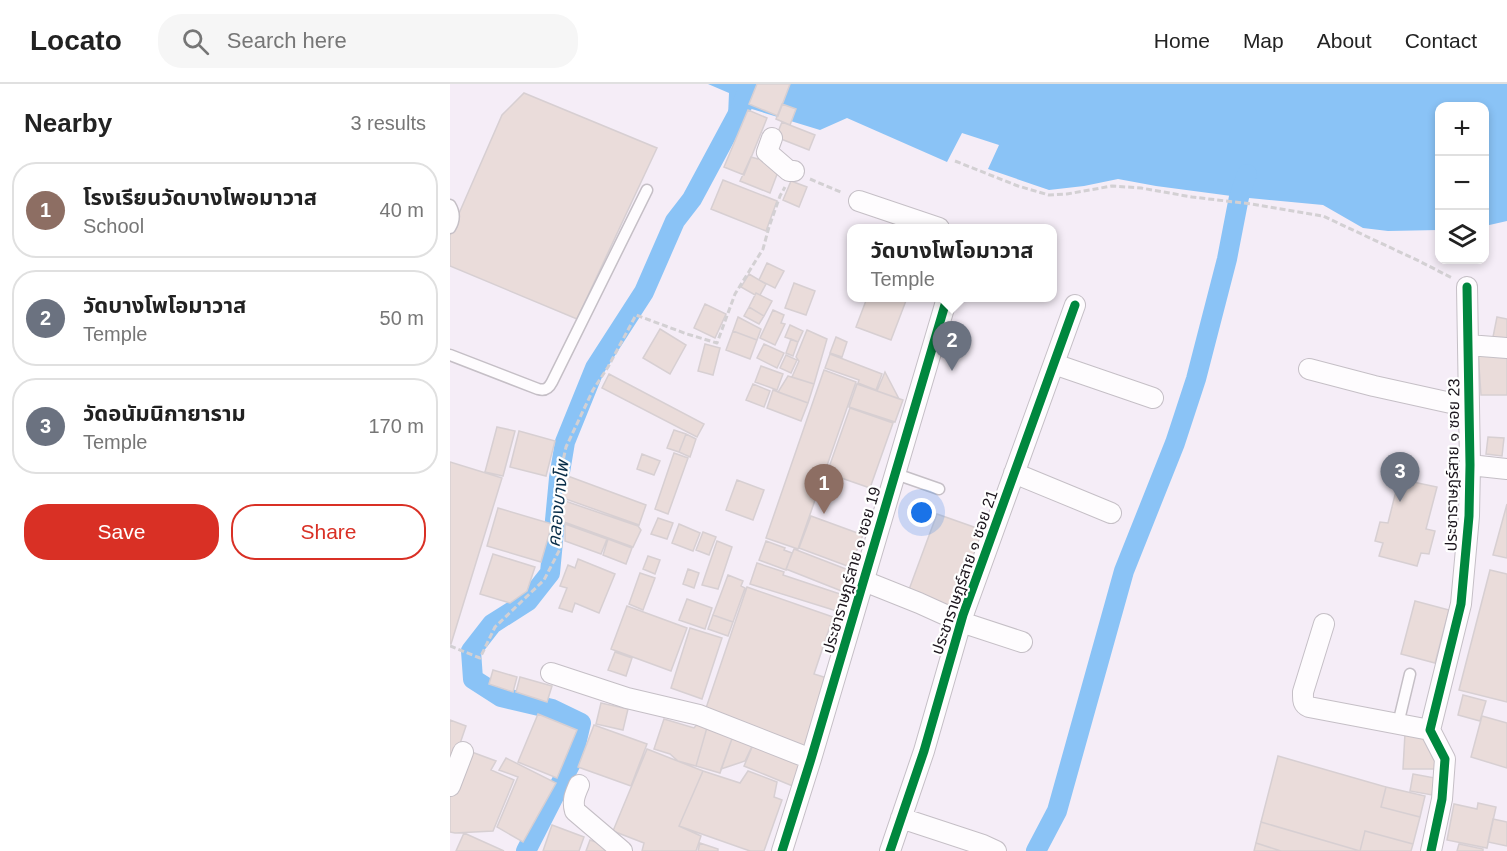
<!DOCTYPE html>
<html lang="en">
<head>
<meta charset="utf-8">
<style>
  body { margin:0; font-family:Arial,"Noto Sans Thai",sans-serif; background:#f6f6f6; color:#222 }
  .controls { position:absolute; right:18px; top:18px; display:grid; overflow:hidden; border-radius:12px; box-shadow:0 3px 9px #0003 }
  .controls button { width:54px; height:54px; display:grid; place-items:center; padding:0; border:0; border-bottom:2px solid #e0e0e0; background:#fff; color:#222; font:30px sans-serif }
  .you { position:absolute; left:472px; top:429px; width:21px; height:21px; margin:-15px; border:4px solid #fff; border-radius:50%; background:#1a73e8; box-shadow:0 0 0 9px #1a73e833 }
  .badge { display:grid; place-items:center; width:39px; height:39px; border-radius:50%; background:#d93025; color:#fff; font-size:20px; font-weight:700 }
  .pin { position:absolute; translate:-50% -50px; filter:drop-shadow(0 2px 3px #0008) }
  .pin::after { content:''; position:absolute; top:32px; width:21px; height:18px; background:inherit; clip-path:polygon(0 0,100% 0,50% 100%) }
  .popup { position:absolute; left:397px; top:140px; width:210px; height:78px; box-sizing:border-box; display:grid; place-content:center; border-radius:12px; background:#fff; filter:drop-shadow(0 2px 4px #0005); font-size:20px; white-space:nowrap; color:#767676 }
  .popup b { font-size:22px; color:#222 }
  .popup::after { content:''; position:absolute; left:50%; top:100%; margin-left:-12px; border:12px solid transparent; border-top-color:#fff }
  .list { margin:0; padding:0; list-style:none }
  h2 { display:flex; justify-content:space-between; align-items:center; height:78px; margin:0; padding:0 24px; font-size:26px }
  h2 small { font-size:20px; font-weight:400; color:#767676 }
  .list li { display:grid; grid-template-columns:39px 1fr auto; gap:18px; align-items:center; box-sizing:border-box; height:96px; margin:0 12px 12px; padding:0 12px; border:2px solid #e0e0e0; border-radius:24px }
  .list b { display:block; font-size:22px; white-space:nowrap }
  .list p { margin:0; font-size:20px; white-space:nowrap; color:#767676 }
  .list em { font-size:20px; font-style:normal; color:#767676 }
  .actions { display:flex; gap:12px; padding:18px 24px }
  .actions a { flex:1; padding:14px 0; border:2px solid #d93025; border-radius:24px; text-align:center; font-size:21px; color:#d93025 }
  .actions .main { background:#d93025; color:#fff }
  .icon { flex:none; width:33px; height:33px; fill:none; stroke:currentColor; stroke-width:2; stroke-linecap:round; stroke-linejoin:round }
  .map { position:relative; flex:none; width:1057px; height:767px; overflow:hidden }
  header { display:flex; align-items:center; gap:36px; box-sizing:border-box; height:84px; padding:0 30px; background:#fff; border-bottom:2px solid #e0e0e0 }
  header strong { font-size:28px }
  nav { display:flex; gap:33px; margin-inline-start:auto; font-size:21px }
  .search { width:420px; height:54px; background:#f6f6f6; display:flex; align-items:center; gap:15px; box-sizing:border-box; padding:0 21px; border-radius:24px; color:#767676; font-size:22px }
  main { display:flex }
  aside { flex:1; background:#fff }
  .map>svg:first-child { display:block }
</style>
</head>
<body>
<header>
<strong>Locato</strong>
<div class="search"><svg class="icon" aria-label="search" viewBox="0 0 24 24"><circle cx="10" cy="10" r="6"/><path d="M15 15l6 6"/></svg>Search here</div>
<nav><a>Home</a><a>Map</a><a>About</a><a>Contact</a></nav>
</header>
<main>
<aside>
<h2>Nearby<small>3 results</small></h2>
<ul class="list">
<li><span class="badge" style="background:#8d6e63">1</span><div><b>โรงเรียนวัดบางโพอมาวาส</b><p>School</p></div><em>40 m</em></li>
<li><span class="badge" style="background:#6b7280">2</span><div><b>วัดบางโพโอมาวาส</b><p>Temple</p></div><em>50 m</em></li>
<li><span class="badge" style="background:#6b7280">3</span><div><b>วัดอนัมนิกายาราม</b><p>Temple</p></div><em>170 m</em></li>
</ul>
<div class="actions"><a class="main">Save</a><a>Share</a></div>
</aside>
<div class="map">
<svg width="1057" height="767" viewBox="0 0 1057 767">
  <rect width="100%" height="100%" fill="#f5edf7"/>
  <path fill="#8ac3f6" d="M258 0H1057V137L1035 142 1034 22H990L989 146 938 147 913 144 873 121 789 113 706 102 668 95 634 102 599 106 538 85 549 61 512 49 497 78 397 34 370 46 292 22 278 32 279 9Z"/>
  <g fill="none" stroke-linecap="round" stroke-linejoin="round">
    <path stroke="#8ac3f6" stroke-width="20" d="M76 767 122 677 131 639 102 625 51 613 23 595 21 567 42 540 78 517 100 489 109 394 115 358 145 284 194 208 225 137 242 115 292 22 299 0
      M586 767 607 727 674 487 725 359 746 295 777 175 789 113 797 90"/>
  </g>
  <path fill="#eadcda" stroke="#d7cfd2" stroke-width="1.5" d="M307 0H340L328 32 299 20Z
    M74 9 207 64 127 235 0 182V150L52 31Z
    M332 20 346 25 340 41 326 35Z
    M298 26 317 34 294 91 274 83Z
    M332 38 365 51 359 66 326 53Z
    M309 72 329 85 320 109 290 97 301 73 308 75Z
    M273 96 327 117 316 147 261 125Z
    M341 97 357 103 349 123 333 116Z
    M317 179 334 187 325 204 309 196Z
    M299 190 316 200 310 211 306 209 305 211 291 203Z
    M344 199 365 207 356 231 335 224Z
    M306 209 322 217 314 232 299 223Z
    M417 214H457L441 256 406 243Z
    M255 220 276 230 265 254 244 244Z
    M299 223 314 232 309 240 294 232Z
    M323 226 334 231 331 239 335 240 325 261 310 254Z
    M288 233 311 245 307 256 283 247Z
    M1047 233 1057 235V256L1043 253Z
    M340 241 353 247 348 258 335 253Z
    M210 245 236 261 220 290 193 274Z
    M357 246 377 255 364 300 342 293 349 277 346 273Z
    M283 247 307 256 300 275 276 266Z
    M386 253 397 258 392 273 380 269Z
    M341 255 348 258 343 272 336 269Z
    M255 260 270 264 263 291 248 287Z
    M314 260 334 269 327 284 307 274Z
    M1028 267 1057 268V311H1031Z
    M380 270 432 290 426 306 408 299 409 296 375 284Z
    M336 271 347 276 341 289 330 284Z
    M311 282 333 290 327 306 305 298Z
    M374 286 406 298 348 465 316 454Z
    M435 288 449 315 427 307Z
    M159 290 254 340 247 353 152 304Z
    M338 292 364 300 358 319 328 308Z
    M303 300 320 307 314 323 296 316Z
    M407 300 453 316 445 338 399 323Z
    M323 306 358 319 351 337 317 324Z
    M400 324 443 339 420 404 377 389Z
    M47 343 65 347 53 392 35 388Z
    M224 346 236 350 229 368 217 364Z
    M69 347 105 357 96 392 60 383Z
    M236 350 246 355 240 373 229 368Z
    M1038 353 1054 354 1052 372 1036 370Z
    M224 369 238 374 218 430 205 425Z
    M192 370 210 377 204 391 187 385Z
    M0 378 52 394 1 560H0Z
    M115 391 196 421 189 441 113 414 112 401Z
    M949 395 987 403 976 445 985 447 979 470 971 469 967 482 929 472 933 459 925 457 930 438 938 439Z
    M287 396 314 406 303 436 276 426Z
    M112 416 188 442 191 446 183 463 114 438Z
    M1057 420V474L1043 471Z
    M48 424 102 440 91 478 37 462Z
    M487 430 538 448 507 530 457 511Z
    M361 432 413 451 400 483 349 464Z
    M208 434 223 439 217 455 201 450Z
    M115 440 157 455 151 470 115 457Z
    M229 440 250 449 243 467 222 459Z
    M253 448 266 453 259 471 246 466Z
    M158 455 182 464 176 480 153 471Z
    M267 457 282 463 268 505 252 501Z
    M316 457 335 464 334 466 342 469 336 486 309 476Z
    M344 465 401 487 394 508 336 485Z
    M43 470 85 483 77 507 60 519 30 510Z
    M198 472 210 476 205 490 193 485Z
    M128 475 165 490 149 529 125 519 122 528 109 524 117 504 110 502 118 481 125 484Z
    M307 479 334 488 333 491 402 514 394 538 387 536 390 528 300 500Z
    M238 485 249 489 244 504 233 500Z
    M1040 486 1057 490V618L1009 606Z
    M190 489 205 494 193 526 179 520Z
    M278 491 293 497 291 502 295 504 283 538 263 531Z
    M297 503 383 533 364 590 377 594 354 663 255 627Z
    M237 515 262 524 255 545 229 536Z
    M965 517 999 526 985 579 951 570Z
    M177 522 237 544 221 587 161 565Z
    M263 531 283 538 278 552 258 545Z
    M240 544 272 554 252 615 221 604Z
    M165 568 182 574 176 592 158 586Z
    M43 586 67 593 63 608 39 600Z
    M70 593 102 602 97 618 66 608Z
    M1013 611 1036 617 1030 637 1008 631Z
    M151 619 178 625 173 646 146 640Z
    M88 630 127 646 107 694 68 678Z
    M1032 632 1057 639V684L1021 673Z
    M214 635 244 644 249 638 258 640 246 682 228 677 220 670 204 665Z
    M0 636 16 642 0 689Z
    M258 640 283 652 270 689 246 682Z
    M144 641 197 660 181 702 128 683Z
    M955 649 979 652 987 674 985 685H953Z
    M283 652 304 658 295 677 271 685Z
    M303 661 354 682 345 703 294 682Z
    M197 665 253 687 229 742 251 752 246 767H192L194 759 163 747Z
    M19 667 46 677 41 686 64 696 43 747 5 749 0 748V713Z
    M828 672 936 703 931 723 970 733 963 760 915 747 910 767 811 738Z
    M56 674 106 699 73 758 47 743 68 693 49 686Z
    M253 687 290 699 298 687 327 698 324 713 332 716 314 767H300L229 742Z
    M963 690 985 694 982 711 960 707Z
    M936 703 975 712 970 733 931 723Z
    M1028 719 1046 723 1037 764 997 756 1004 720 1027 725Z
    M1043 735 1057 738V762L1038 758Z
    M811 738 910 767H831L806 759Z
    M102 741 134 753 129 767H93Z
    M915 747 963 760 961 767H910Z
    M14 749 54 767H6Z
    M140 756 163 764 162 767H136Z
    M250 759 268 765V767H248Z
    M806 759 831 767H804Z
    M1009 760 1033 765V767H1007Z"/>
  <g fill="none" stroke-linecap="round" stroke-linejoin="round">
    <g stroke="#c5bfc6" stroke-width="13">
      <path id="lane" d="M0 121C5 129 5 136 0 144
        M0 271 88 305C95 307 99 304 102 298L197 106
        M446 390 489 405
        M948 640 960 590"/>
    </g>
    <g stroke="#c5bfc6" stroke-width="22">
      <path id="street" d="M322 54 317 68 339 87H344
        M409 117 489 144
        M1018 261 1057 264
        M604 280 703 314
        M859 285 924 302 1019 323
        M1020 381 1057 385
        M564 389 661 429
        M414 497 469 519 511 538 572 558
        M874 540 853 608C853 615 852 620 859 623L980 646
        M101 589 177 614 249 631 361 675
        M129 701C125 710 122 717 125 727L172 767
        M0 702 13 668
        M451 734 533 761 546 767
        M332 767 361 675 497 214
        M440 767 474 667 513 531 625 221
        M981 767 992 715 995 675 980 646 1011 520 1019 432 1020 381 1017 203"/>
    </g>
    <path stroke="#d3d0d3" stroke-width="3" stroke-dasharray="6 3" stroke-linecap="butt" d="M505 77 568 102 599 111 617 110 662 102 691 104 742 113 802 120 873 132 969 177 1002 194
      M360 95 393 109
      M0 562 30 574 45 543 94 496 111 463 108 400 116 363 143 306 158 283 186 231 237 250 267 259 285 210 313 165 319 143 330 112 335 103"/>
    <use href="#lane" stroke="#fefcfe" stroke-width="10"/>
    <use href="#street" stroke="#fefcfe" stroke-width="20"/>
    <g stroke="#fff" stroke-width="13">
      <path id="cycleway" d="M332 767 361 675 497 214
        M440 767 474 667 513 531 625 221
        M981 767 992 715 995 675 980 646 1011 520 1019 432 1020 381 1017 203"/>
    </g>
    <use href="#cycleway" stroke="#00873e" stroke-width="9"/>
  </g>
  <g text-anchor="middle" stroke-width="4.5" stroke-linejoin="round" paint-order="stroke">
    <g font-size="16" fill="#1c161d" stroke="#fff">
      <text transform="translate(1002 381) rotate(-89)" y="6">ประชาราษฎร์สาย ๑ ซอย 23</text>
      <text transform="translate(401 486) rotate(-74)" y="6">ประชาราษฎร์สาย ๑ ซอย 19</text>
      <text transform="translate(514 488) rotate(-71)" y="6">ประชาราษฎร์สาย ๑ ซอย 21</text>
    </g>
    <g font-size="18" font-style="italic" fill="#082d48" stroke="#fff">
      <text transform="translate(108 420) rotate(-84)" y="6">คลองบางโพ</text>
    </g>
  </g>
</svg>
<div class="controls">
<button>+</button>
<button>−</button>
<button><svg class="icon" aria-label="layers" viewBox="0 0 24 24"><path d="M12 4l9 5-9 5-9-5zM3 14l9 5 9-5"/></svg></button>
</div>
<div class="you"></div>
<div class="pin badge" style="left:374px;top:430px;background:#8d6e63">1</div>
<div class="pin badge" style="left:502px;top:287px;background:#6b7280">2</div>
<div class="popup"><b>วัดบางโพโอมาวาส</b>Temple</div>
<div class="pin badge" style="left:950px;top:418px;background:#6b7280">3</div>
</div>
</main>
</body>
</html>
